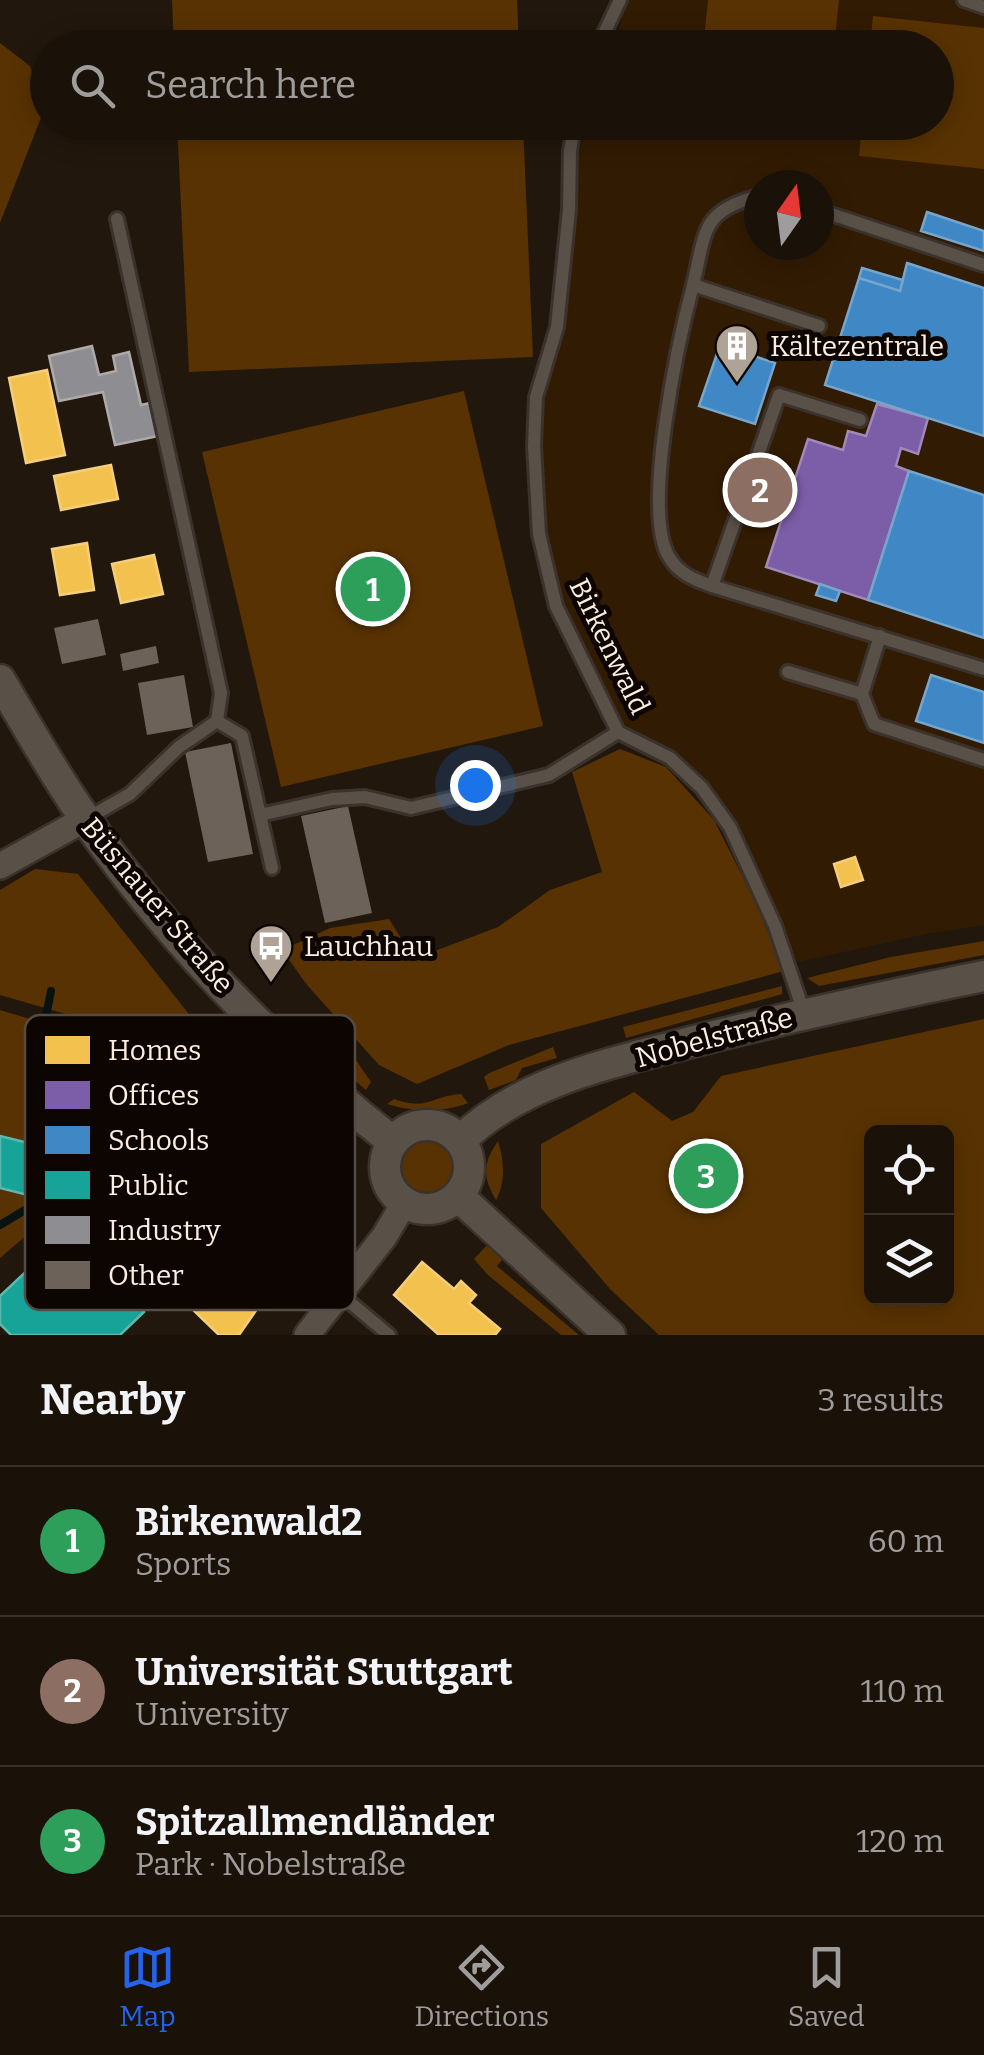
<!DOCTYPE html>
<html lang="en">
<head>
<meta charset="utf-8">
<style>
  body { margin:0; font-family:Bitter,serif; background:#231a12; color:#f1f3f6 }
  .controls { position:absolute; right:30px; bottom:30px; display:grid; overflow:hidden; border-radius:15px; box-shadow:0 5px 25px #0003 }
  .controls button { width:90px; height:90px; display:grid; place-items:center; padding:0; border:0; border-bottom:2px solid #38312a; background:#1a1109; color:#f1f3f6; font:50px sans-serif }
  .compass { position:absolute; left:744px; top:170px; width:90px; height:90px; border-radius:50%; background:#1a1109; box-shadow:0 5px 25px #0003; rotate:14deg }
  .you { position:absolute; left:475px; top:785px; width:35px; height:35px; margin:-25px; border:8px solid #fff; border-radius:50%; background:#1a73e8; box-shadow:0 0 0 15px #1a73e833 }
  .badge { display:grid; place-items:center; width:65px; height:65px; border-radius:50%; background:#2563eb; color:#fff; font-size:32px; font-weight:700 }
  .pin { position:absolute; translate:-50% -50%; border:5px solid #fff; box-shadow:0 2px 10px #0006 }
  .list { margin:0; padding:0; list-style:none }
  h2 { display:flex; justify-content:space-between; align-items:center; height:130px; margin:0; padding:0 40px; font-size:42px }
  h2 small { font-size:32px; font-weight:400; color:#9f9d9c }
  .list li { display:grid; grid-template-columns:65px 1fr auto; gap:30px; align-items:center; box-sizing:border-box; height:150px; padding:0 40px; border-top:2px solid #38312a }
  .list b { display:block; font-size:38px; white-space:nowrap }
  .list p { margin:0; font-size:32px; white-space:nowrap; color:#9f9d9c }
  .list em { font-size:32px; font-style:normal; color:#9f9d9c }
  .icon { flex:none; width:55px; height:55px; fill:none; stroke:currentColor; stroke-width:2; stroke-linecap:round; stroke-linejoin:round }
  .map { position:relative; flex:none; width:984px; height:1335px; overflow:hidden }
  .search { position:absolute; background:#1a1109; box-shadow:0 5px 25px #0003; left:30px; right:30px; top:30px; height:110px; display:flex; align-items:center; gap:25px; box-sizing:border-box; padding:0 35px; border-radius:55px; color:#9f9d9c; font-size:38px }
  .sheet { height:580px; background:#1a1109 }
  nav { display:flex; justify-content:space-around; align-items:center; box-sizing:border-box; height:140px; border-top:2px solid #38312a; background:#1a1109; font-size:28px; color:#9f9d9c }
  nav a { display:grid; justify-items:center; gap:5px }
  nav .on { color:#2563eb }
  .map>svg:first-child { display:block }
</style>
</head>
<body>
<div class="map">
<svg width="984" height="1335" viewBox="0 0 984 1335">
  <rect width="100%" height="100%" fill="#22170c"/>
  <path fill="#321b03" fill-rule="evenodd" d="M627 0H984V925L926 934 798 962 775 926 730 827 670 758 618 732 556 606 539 534 536 397 557 327 571 176 589 123 936 122V48L614 47ZM759 185H819V245H759Z"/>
  <path fill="#583202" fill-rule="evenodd" d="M172 0H517L519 47H174Z
    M708 0H839L834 47H703Z
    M873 16 984 28V169L859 156 862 123 936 122V48L870 47Z
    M0 43 30 66 44 110 0 223Z
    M177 123H523L533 357 189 372Z
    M464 391 543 726 281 787 202 452Z
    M620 749 666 767 714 820 754 899 784 971 509 1045 417 1084 379 1065 307 985 282 950 330 928 389 919 414 959 498 927 550 890 602 872 572 772Z
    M35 869 78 874 196 1023 156 1040 0 995V890Z
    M984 941V955L819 986 807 978 891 957Z
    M782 986V994L626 1038 623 1027Z
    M0 1010 93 1038 43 1221 0 1258Z
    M984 1019V1335H659L610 1289 541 1208V1144L634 1092 672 1121 693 1112 721 1076ZM872 1132H946V1298H872Z
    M316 1020 356 1060 371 1082 366 1090 341 1069 305 1027Z
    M553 1047 557 1058 522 1068 516 1080 489 1090 484 1077 489 1073Z
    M461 1094 468 1103C443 1113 413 1112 387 1104L394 1099C428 1111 431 1096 461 1094Z
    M401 1166a26 26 0 1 1 52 0a26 26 0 1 1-52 0Z
    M498 1141C504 1160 506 1182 496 1200 482 1176 483 1163 498 1141Z
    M486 1246 494 1249 502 1260 497 1266 579 1335H561L488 1275 474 1259Z"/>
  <path fill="#f2c14e" stroke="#f5ce7a" stroke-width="2.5" d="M47 370 65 455 26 463 9 378Z
    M111 465 118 499 61 510 54 476Z
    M87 543 94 590 60 595 52 549Z
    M154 555 163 594 121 603 112 564Z
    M855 857 863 880 841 887 834 864Z
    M223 1103 323 1214 239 1335H219L123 1242 120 1246 91 1215Z
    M422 1262 454 1289 461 1281 476 1295 469 1303 500 1329 495 1335H439L394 1295Z"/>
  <path fill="#7b5ea7" stroke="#a189b8" stroke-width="2.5" d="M877 404 928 418 918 454 901 448 896 466 909 471 868 600 766 567 808 439 843 450 848 431 866 436Z"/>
  <path fill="#3f88c5" stroke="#77a6cd" stroke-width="2.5" d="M927 212 984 231V251L921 231Z
    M907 263 984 288V436L825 385 859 278 900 291Z
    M862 268 903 280 900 291 859 278Z
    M720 345 775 363 755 424 699 406Z
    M909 471 984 495V638L868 600Z
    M820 584 840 591 836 601 816 595Z
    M931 675 984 692V743L916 721Z"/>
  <path fill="#17a398" stroke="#5bb9ae" stroke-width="2.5" d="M0 1136 44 1147 32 1196 0 1188Z
    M67 1233 144 1312 120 1335H11L0 1324V1296Z"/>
  <path fill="#8d8d92" stroke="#aeaaaa" stroke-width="2.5" d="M92 346 99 375 116 371 113 356 129 352 141 405 150 403 158 436 115 445 103 392 59 401 49 356Z"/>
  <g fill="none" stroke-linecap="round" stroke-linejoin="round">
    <path stroke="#071211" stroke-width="8" d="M0 1225 40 1201C51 1168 54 1133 59 1098 61 1087 67 1079 65 1068L48 1054 41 1041 51 991"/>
  </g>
  <path fill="#6c6259" d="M98 619 106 655 62 664 54 628Z
    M156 646 159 663 123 671 120 654Z
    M184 675 193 727 147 735 138 683Z
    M231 743 253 854 208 862 185 752Z
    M348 806 372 913 325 923 301 816Z"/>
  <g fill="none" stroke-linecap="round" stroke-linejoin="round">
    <g stroke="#3b322c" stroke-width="18">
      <path id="service" d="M964 0 984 7
        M597 48 620 0
        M575 122 570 151 569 210 557 327 536 397 534 446 539 534 556 606 618 732 670 758 702 788 730 827 775 926 804 1013
        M819 210 984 265
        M693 285C706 232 700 211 759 196
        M819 326 693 285C679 338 641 511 669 557 679 574 695 580 712 586L984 669
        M712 586 779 395 860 420
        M880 636 862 694 874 724 984 760
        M788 672 862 694
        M217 721 242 736 260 815 332 799 365 797 411 808 549 775 618 732
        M260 815 272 868
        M88 818 130 794 179 747 217 721 221 693 117 219
        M208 1078 260 1027
        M111 1198 109 1189 115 1168
        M340 1294 389 1335"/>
    </g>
    <g stroke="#3b322c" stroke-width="30">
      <path id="minor" d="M0 866 85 819
        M307 1335 384 1237 405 1202"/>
    </g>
    <g stroke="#3b322c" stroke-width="35">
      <path id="tertiary" d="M0 680C27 726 53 773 84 817 169 940 276 1049 393 1142
        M385 1167a42 42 0 1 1 84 0a42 42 0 1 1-84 0Z
        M460 1141C520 1081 612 1063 691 1042 788 1017 886 996 984 976
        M458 1196 610 1335"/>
    </g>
    <use href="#service" stroke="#595048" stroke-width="12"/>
    <use href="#minor" stroke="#595048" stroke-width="25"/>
    <use href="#tertiary" stroke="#595048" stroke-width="30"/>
  </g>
  <defs>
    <g id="building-pin" transform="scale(2.25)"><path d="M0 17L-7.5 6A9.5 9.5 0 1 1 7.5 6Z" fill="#afa296" stroke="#0d0501"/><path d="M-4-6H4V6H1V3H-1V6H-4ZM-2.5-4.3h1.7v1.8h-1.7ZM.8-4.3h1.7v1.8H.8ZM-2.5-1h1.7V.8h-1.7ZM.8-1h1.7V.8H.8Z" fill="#fff"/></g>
    <g id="bus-pin" transform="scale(2.25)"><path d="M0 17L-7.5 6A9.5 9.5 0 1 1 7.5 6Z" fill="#afa296" stroke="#0d0501"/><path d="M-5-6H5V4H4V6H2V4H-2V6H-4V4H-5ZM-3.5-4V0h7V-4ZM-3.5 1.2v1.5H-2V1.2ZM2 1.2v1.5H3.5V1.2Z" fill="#fff"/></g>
  </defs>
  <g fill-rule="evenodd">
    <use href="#building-pin" x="737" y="346"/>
    <use href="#bus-pin" x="271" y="946"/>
  </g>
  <g text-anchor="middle" stroke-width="10" stroke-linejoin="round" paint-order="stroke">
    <g font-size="28" fill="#fbede1" stroke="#0d0501" text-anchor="start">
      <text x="770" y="356">Kältezentrale</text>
      <text x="304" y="956">Lauchhau</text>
    </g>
    <g font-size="28" fill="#fbede1" stroke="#0d0501">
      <text transform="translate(610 646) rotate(64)" y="10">Birkenwald</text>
      <text transform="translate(158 905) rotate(50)" y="10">Büsnauer Straße</text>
      <text transform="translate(714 1037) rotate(-15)" y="10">Nobelstraße</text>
    </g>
  </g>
  <rect x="25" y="1015" width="330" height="295" rx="15" fill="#0d0501" stroke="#544b44" stroke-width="2.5"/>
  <rect x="45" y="1036" width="45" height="28" fill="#f2c14e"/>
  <rect x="45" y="1081" width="45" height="28" fill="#7b5ea7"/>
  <rect x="45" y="1126" width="45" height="28" fill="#3f88c5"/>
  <rect x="45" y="1171" width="45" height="28" fill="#17a398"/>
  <rect x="45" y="1216" width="45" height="28" fill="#8d8d92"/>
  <rect x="45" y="1261" width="45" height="28" fill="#6c6259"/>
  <g font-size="28" fill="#fbede1">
    <text x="108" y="1060">Homes</text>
    <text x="108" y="1105">Offices</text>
    <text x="108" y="1150">Schools</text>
    <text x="108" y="1195">Public</text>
    <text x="108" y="1240">Industry</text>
    <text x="108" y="1285">Other</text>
  </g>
</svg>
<div class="controls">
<button><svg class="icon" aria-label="locate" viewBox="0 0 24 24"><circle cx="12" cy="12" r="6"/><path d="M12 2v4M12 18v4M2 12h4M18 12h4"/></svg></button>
<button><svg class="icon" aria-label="layers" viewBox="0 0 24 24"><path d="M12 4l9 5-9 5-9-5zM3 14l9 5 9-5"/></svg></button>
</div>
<svg class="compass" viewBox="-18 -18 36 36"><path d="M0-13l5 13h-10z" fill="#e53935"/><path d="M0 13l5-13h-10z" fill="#9f9d9c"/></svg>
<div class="you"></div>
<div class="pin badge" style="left:373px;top:589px;background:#2e9e5b">1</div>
<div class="pin badge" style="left:760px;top:490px;background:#8d6e63">2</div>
<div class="pin badge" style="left:706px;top:1176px;background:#2e9e5b">3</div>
<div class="search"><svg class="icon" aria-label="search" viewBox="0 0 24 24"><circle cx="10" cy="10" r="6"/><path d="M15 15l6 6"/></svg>Search here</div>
</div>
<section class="sheet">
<h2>Nearby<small>3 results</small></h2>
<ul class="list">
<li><span class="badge" style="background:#2e9e5b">1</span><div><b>Birkenwald2</b><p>Sports</p></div><em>60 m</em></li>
<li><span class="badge" style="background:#8d6e63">2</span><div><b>Universität Stuttgart</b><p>University</p></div><em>110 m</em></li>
<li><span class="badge" style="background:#2e9e5b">3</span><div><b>Spitzallmendländer</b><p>Park · Nobelstraße</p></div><em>120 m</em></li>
</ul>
</section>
<nav>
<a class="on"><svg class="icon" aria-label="map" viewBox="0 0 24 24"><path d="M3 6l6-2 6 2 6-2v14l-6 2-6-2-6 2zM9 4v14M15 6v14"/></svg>Map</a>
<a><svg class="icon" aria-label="directions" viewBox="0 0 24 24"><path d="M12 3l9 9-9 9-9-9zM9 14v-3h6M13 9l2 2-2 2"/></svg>Directions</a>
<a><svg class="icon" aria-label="saved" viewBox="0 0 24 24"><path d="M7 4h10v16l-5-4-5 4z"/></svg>Saved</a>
</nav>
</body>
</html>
